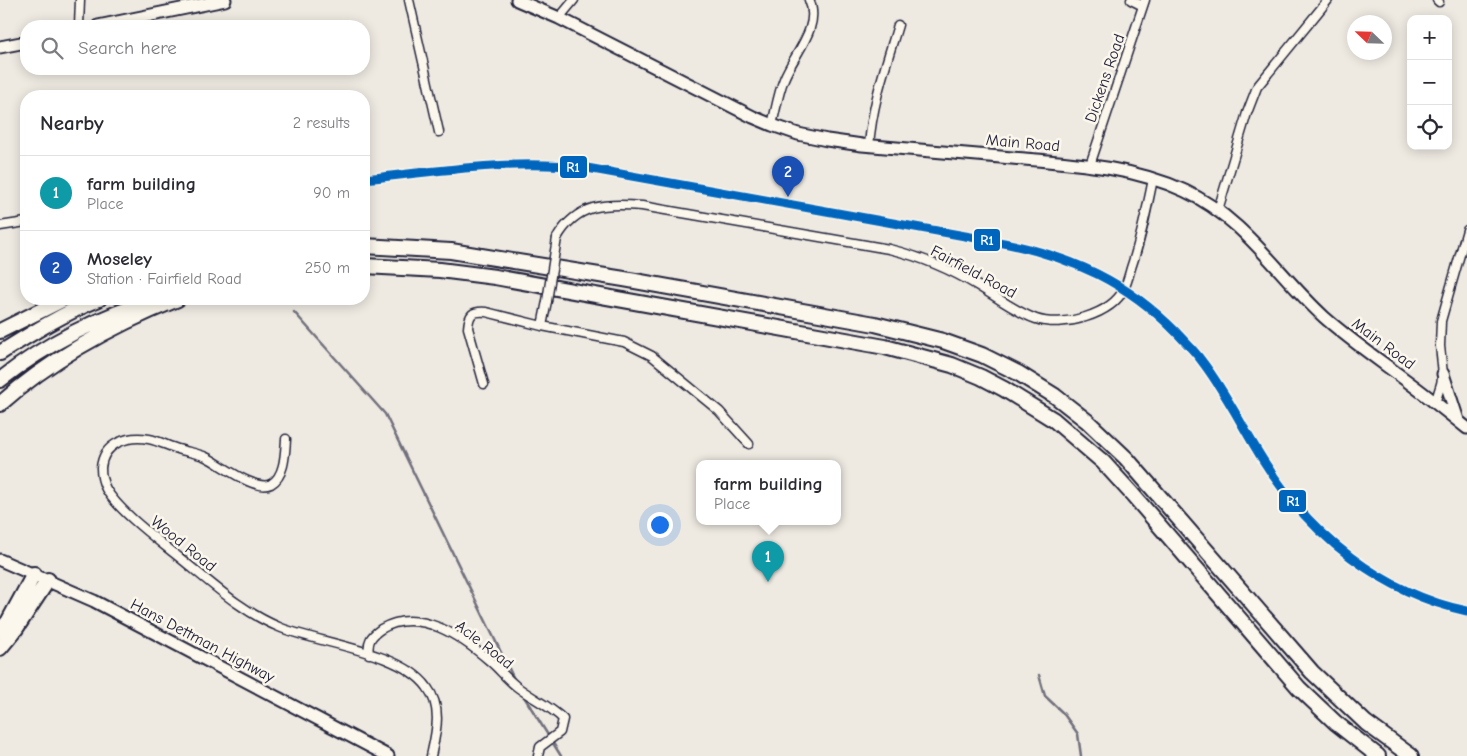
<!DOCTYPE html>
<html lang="en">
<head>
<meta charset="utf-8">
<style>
  body { margin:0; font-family:"Comic Neue",sans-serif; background:#f2f2f3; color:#2b2b33 }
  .controls { position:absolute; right:15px; top:15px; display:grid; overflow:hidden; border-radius:10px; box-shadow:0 2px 12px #0003 }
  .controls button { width:45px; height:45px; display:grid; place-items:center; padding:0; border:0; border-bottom:1px solid #e1e1e2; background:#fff; color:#2b2b33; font:25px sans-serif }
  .compass { position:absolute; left:1347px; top:15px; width:45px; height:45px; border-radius:50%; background:#fff; box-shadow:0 2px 12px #0003; rotate:293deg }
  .you { position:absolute; left:659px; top:524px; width:18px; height:18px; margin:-12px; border:4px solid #fff; border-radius:50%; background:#1a73e8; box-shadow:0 0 0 8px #1a73e833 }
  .badge { display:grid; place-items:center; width:32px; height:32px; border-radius:50%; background:#c8321e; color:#fff; font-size:16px; font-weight:700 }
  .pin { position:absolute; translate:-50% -41px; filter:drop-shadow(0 1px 2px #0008) }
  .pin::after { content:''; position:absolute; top:26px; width:18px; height:15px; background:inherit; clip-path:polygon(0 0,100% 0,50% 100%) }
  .popup { position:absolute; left:696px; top:460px; width:145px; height:65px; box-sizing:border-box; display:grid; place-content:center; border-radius:10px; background:#fff; filter:drop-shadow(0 1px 4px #0005); font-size:16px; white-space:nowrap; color:#7c7c81 }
  .popup b { font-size:19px; color:#2b2b33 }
  .popup::after { content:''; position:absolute; left:50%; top:100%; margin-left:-10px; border:10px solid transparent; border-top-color:#fff }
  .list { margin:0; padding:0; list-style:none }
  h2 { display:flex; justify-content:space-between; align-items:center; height:65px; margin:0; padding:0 20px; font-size:21px }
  h2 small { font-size:16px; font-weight:400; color:#7c7c81 }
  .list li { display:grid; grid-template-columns:32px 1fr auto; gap:15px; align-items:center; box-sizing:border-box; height:75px; padding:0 20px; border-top:1px solid #e1e1e2 }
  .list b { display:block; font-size:19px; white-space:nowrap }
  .list p { margin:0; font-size:16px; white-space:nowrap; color:#7c7c81 }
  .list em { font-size:16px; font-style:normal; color:#7c7c81 }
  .icon { flex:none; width:28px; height:28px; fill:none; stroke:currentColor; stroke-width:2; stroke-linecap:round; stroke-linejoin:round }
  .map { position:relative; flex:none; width:1467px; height:756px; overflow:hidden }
  .search { position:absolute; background:#fff; box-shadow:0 2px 12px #0003; left:20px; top:20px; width:350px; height:55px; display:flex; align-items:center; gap:12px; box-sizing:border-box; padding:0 18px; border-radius:20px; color:#7c7c81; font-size:19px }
  .panel { position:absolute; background:#fff; box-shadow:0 2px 12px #0003; left:20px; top:90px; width:350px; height:215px; border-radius:20px }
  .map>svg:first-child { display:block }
</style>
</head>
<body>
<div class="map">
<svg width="1467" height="756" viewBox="0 0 1467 756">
  <rect width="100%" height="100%" fill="#eeeae2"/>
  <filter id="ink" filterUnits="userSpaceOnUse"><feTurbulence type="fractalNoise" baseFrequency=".02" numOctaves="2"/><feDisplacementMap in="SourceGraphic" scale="10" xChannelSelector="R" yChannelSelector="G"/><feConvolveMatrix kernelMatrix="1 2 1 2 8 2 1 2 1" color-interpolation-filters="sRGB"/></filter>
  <g filter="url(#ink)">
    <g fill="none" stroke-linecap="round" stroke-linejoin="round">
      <path stroke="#716f7c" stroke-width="2.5" d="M294 312 385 414 515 681
        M1039 675 1045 696 1063 713 1078 734 1081 756
        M523 695 561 756"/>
      <g stroke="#22223b" stroke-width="11">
        <path id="street" d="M409 0 439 132
          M1131 0 1143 6
          M1437 0 1439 2
          M559 18 574 0
          M79 26 80 0
          M772 125C776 109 778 94 784 79 793 55 822 27 809 0
          M869 146C872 104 886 65 898 25
          M1090 165 1145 0
          M1218 210 1247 113 1257 87 1328 0
          M0 226 26 222
          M557 238C577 203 606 203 642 206L889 249C922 257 952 270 980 287 998 298 1016 312 1036 319 1063 328 1111 315 1124 289 1127 283 1129 275 1131 268 1141 239 1147 209 1153 179
          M542 326 547 301
          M484 384 468 328C469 314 472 311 486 312L542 326 624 342 652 356 719 411 749 444
          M1435 403 1441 384 1443 374 1440 346 1441 321 1467 230
          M286 439C285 453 285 476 271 484 255 492 221 464 206 457 197 453 187 452 178 449 168 446 159 441 149 439 128 435 103 443 101 468 101 475 103 483 106 489 118 510 155 538 175 554 208 580 240 611 279 627 320 644 401 651 427 687 443 708 436 733 431 756
          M369 654C367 641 371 636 381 629 419 606 462 637 491 662 500 670 507 679 516 686 531 698 549 705 563 719L560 732 540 747 538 756"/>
      </g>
      <g stroke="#22223b" stroke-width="15">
        <path id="secondary" d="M517 0 559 18 753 117 772 125 798 134 827 140 862 145C912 149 962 154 1012 158 1071 163 1131 166 1185 191 1245 219 1277 274 1324 317 1351 341 1382 362 1411 384 1430 398 1448 413 1467 428
          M98 26 225 0
          M0 47 26 42
          M1443 374 1458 420
          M0 560 94 601 388 756"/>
      </g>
      <g stroke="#22223b" stroke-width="18">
        <path id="highway" d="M364 246 451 251 624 279 875 324 943 341 982 355 1018 373 1055 396 1087 421 1126 458 1312 672 1366 723 1411 756
          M364 266 440 270 495 277 885 347 952 365 981 377 1004 389 1054 420 1103 462 1133 495 1299 688 1336 723 1378 756
          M0 331 64 299
          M0 353C32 333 64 313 99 299
          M0 380C47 343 101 316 158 299
          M0 404C53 357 113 325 178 299
          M0 631 8 622 34 574
          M0 648 15 630 48 580"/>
      </g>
      <use href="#street" stroke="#fbf7ec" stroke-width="8"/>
      <use href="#secondary" stroke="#fbf7ec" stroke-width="11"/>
      <use href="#highway" stroke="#fbf7ec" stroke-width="14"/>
      <g stroke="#22223b" stroke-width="11" stroke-linecap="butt">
        <path id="street-bridge" d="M547 301 557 238"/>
      </g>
      <use href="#street-bridge" stroke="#fbf7ec" stroke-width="8"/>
      <g stroke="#fbf7ec" stroke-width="12">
        <path id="rail-1" d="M364 179C438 171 512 159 587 168L1004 243C1072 257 1127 282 1176 332 1184 341 1194 350 1201 360 1226 392 1243 429 1265 463 1310 535 1382 593 1467 611"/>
      </g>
      <use href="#rail-1" stroke="#0065bd" stroke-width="9"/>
    </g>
  </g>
  <g text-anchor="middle" stroke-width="5" stroke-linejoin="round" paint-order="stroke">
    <g font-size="16" fill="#22223b" stroke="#fbf7ec">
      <text transform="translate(1104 78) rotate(-71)" y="6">Dickens Road</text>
      <text transform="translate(1023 142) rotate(5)" y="6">Main Road</text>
      <text transform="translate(974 271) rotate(28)" y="6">Fairfield Road</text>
      <text transform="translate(1384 343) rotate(37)" y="6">Main Road</text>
      <text transform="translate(184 543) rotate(39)" y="6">Wood Road</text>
      <text transform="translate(203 640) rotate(28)" y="6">Hans Dettman Highway</text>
      <text transform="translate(485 644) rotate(38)" y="6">Acle Road</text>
    </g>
  </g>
  <g stroke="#fbf7ec" stroke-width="2">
    <rect x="559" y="155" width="29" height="24" rx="5" fill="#0065bd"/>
    <rect x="973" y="228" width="28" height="24" rx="5" fill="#0065bd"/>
    <rect x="1278" y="489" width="29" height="24" rx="5" fill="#0065bd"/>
  </g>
  <g font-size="14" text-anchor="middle" font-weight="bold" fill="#fff">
    <text x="573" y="172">R1</text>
    <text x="987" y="245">R1</text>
    <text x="1293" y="506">R1</text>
  </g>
</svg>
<div class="controls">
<button>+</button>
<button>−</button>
<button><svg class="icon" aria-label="locate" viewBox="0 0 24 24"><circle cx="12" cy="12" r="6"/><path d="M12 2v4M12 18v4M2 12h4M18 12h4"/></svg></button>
</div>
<svg class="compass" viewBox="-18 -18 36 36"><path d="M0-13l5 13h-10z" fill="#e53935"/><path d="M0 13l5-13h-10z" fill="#7c7c81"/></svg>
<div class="you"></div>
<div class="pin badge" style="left:768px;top:582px;background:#0f9aa8">1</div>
<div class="popup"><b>farm building</b>Place</div>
<div class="pin badge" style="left:788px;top:197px;background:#1a4fb4">2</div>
<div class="search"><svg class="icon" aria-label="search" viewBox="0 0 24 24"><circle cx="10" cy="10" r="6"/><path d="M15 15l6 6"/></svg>Search here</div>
<section class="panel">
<h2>Nearby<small>2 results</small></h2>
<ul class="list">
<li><span class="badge" style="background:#0f9aa8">1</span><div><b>farm building</b><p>Place</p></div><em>90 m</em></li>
<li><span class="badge" style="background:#1a4fb4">2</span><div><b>Moseley</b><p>Station · Fairfield Road</p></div><em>250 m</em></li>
</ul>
</section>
</div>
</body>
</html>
